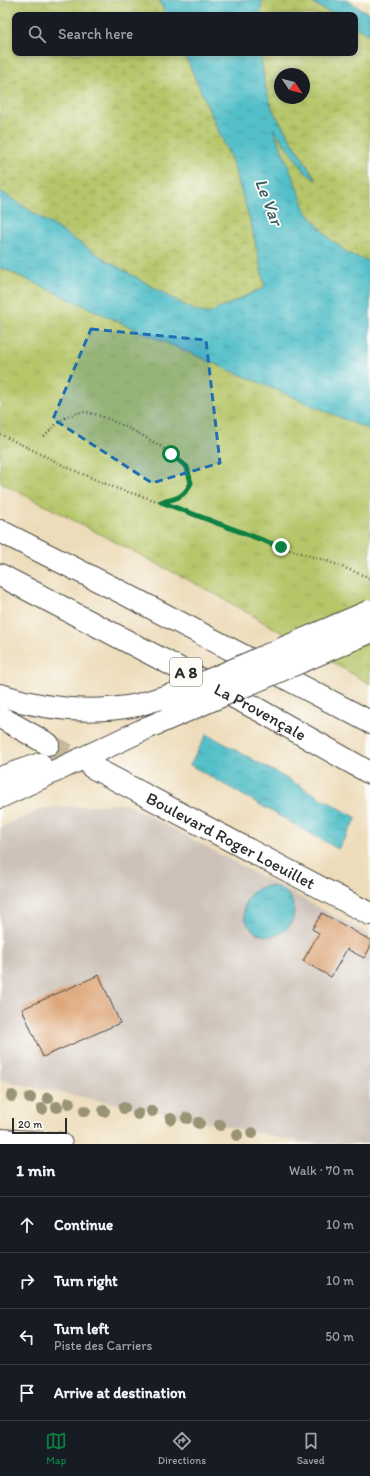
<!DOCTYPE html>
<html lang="en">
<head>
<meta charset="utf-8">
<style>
  body { margin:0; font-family:Itim,sans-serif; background:#242831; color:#f1f3f6 }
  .compass { position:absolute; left:274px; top:68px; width:36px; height:36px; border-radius:50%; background:#171b24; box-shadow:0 2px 6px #0003; rotate:125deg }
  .scale { position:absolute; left:12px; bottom:10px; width:55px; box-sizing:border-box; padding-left:4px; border:2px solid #2b2b2b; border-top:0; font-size:11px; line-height:14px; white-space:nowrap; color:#2b2b2b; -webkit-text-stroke:3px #fdfcf7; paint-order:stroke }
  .stop { position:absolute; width:12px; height:12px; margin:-9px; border:3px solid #0b8043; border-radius:50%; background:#fff }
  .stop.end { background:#0b8043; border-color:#fff; box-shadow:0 1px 4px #0008 }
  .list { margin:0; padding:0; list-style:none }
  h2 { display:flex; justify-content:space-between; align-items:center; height:52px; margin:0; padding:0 16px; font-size:17px }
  h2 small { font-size:13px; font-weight:400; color:#9ea1a6 }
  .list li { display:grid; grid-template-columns:26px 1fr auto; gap:12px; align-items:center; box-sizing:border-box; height:56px; padding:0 16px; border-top:1px solid #363941 }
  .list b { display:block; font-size:15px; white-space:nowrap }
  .list p { margin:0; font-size:13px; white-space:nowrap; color:#9ea1a6 }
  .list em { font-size:13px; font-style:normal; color:#9ea1a6 }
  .icon { flex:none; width:22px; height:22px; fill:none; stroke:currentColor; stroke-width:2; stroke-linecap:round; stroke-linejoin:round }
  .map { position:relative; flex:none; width:370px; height:1144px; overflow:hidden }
  .search { position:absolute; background:#171b24; box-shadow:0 2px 6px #0003; left:12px; right:12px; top:12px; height:44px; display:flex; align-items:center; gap:10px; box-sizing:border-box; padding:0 14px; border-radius:8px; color:#9ea1a6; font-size:15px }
  .sheet { height:276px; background:#171b24 }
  nav { display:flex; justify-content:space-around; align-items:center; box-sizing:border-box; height:56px; border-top:1px solid #363941; background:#171b24; font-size:11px; color:#9ea1a6 }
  nav a { display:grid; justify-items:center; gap:2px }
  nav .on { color:#0b8043 }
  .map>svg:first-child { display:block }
</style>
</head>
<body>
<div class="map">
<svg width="370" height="1144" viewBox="0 0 370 1144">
  <defs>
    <pattern id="grass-tufts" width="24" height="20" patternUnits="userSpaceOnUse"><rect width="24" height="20" fill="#b6c669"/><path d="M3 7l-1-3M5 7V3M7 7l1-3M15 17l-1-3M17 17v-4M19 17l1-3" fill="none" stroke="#9daa5b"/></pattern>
    <pattern id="wetland-marsh" width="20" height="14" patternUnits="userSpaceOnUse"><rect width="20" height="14" fill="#b6c669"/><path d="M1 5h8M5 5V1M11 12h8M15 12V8" fill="none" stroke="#9daa5b"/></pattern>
    <pattern id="water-ripples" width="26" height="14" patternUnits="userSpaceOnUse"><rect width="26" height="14" fill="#52bfc9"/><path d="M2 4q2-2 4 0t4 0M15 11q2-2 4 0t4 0" fill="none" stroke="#449ba3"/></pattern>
  </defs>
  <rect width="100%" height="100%" fill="#fdfcf7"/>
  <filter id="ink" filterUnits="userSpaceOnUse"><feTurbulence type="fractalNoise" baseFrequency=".025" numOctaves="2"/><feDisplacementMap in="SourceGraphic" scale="8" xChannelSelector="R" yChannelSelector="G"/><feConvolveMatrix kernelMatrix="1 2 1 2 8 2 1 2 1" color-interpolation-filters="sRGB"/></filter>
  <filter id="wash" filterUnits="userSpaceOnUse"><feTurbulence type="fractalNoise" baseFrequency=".012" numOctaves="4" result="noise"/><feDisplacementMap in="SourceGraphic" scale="16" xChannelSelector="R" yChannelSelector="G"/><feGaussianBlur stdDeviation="0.9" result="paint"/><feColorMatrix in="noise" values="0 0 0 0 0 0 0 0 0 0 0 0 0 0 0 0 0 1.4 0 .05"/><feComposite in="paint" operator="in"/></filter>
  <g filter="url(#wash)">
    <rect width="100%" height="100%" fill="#eddcba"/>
    <path fill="#cdc2b9" d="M127 804 370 935V1144H310L0 1080V828L43 808Z"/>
    <path fill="url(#grass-tufts)" stroke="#70784a" d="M0 267 148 335 370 430V684L217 595 0 482Z"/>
    <path fill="url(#wetland-marsh)" stroke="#70784a" fill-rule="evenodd" d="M0 0H159L166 15H15V53H184L232 161 252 227 265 287 208 314 193 310 109 262 0 191Z
      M262 0H307L334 15H260Z
      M355 27 370 35V262L349 254 330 239 307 213 272 126 306 173 316 179 273 111 265 86 260 53H355ZM280 74H304V98H280Z"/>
    <path fill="url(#water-ripples)" stroke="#3e757a" d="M159 0H262L260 15H166Z
      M307 0H346L370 14V35L355 27V15H334Z
      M184 53H260L265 86 273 111 316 180 306 173 273 128 307 213 330 239 349 254 370 262V430L148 335 0 267V191L109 262 193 310 208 314 265 287 252 227 232 161Z
      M207 734 357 818 338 849 190 765Z
      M244 911a25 25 0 1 1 50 0a25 25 0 1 1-50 0Z"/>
    <g id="blocks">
      <path fill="#d99a67" d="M322 913 370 940V948L364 958 347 949 331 977 303 961 319 933 312 929Z
        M99 975 120 1023 43 1057 22 1009Z"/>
    </g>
  </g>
  <g filter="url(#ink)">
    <use href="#blocks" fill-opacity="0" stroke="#484640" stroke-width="1"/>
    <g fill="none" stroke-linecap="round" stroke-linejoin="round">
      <path stroke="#c6b99d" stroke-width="22" stroke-dasharray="22 11" stroke-linecap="butt" d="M48 744 92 767"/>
      <g stroke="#484640" stroke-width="24">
        <g id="minor">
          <path d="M0 717 48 744"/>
          <path id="s1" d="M92 767 370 914"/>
        </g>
      </g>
      <g stroke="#484640" stroke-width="24">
        <path id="major" d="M0 1140 61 1144"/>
      </g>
      <g stroke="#484640" stroke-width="24">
        <g id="highway">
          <path d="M0 531 125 594 370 722"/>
          <path id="s2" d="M0 575 259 710 370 773"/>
          <path d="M0 695C46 710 91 714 138 705"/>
          <path d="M0 778 40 764"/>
          <path d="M0 797 149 727"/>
        </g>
      </g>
      <path stroke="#484640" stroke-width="2.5" stroke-dasharray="1 3" stroke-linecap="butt" d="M0 434 73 470 118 489 161 502 269 543 330 562 370 578
        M44 437C54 425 67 413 84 412 103 412 178 452 187 468 190 472 190 478 191 483 184 497 177 499 162 502"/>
      <use href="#minor" stroke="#fff" stroke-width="22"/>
      <use href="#major" stroke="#fff" stroke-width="22"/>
      <use href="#highway" stroke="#fff" stroke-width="22"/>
      <g stroke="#484640" stroke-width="24" stroke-linecap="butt">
        <path id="highway-bridge" d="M138 705 184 691 370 611
          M149 727 370 632"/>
      </g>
      <use href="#highway-bridge" stroke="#fff" stroke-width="22"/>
    </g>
    <g fill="#999476">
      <circle cx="12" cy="1096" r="6"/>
      <circle cx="30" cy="1098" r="6"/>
      <circle cx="48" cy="1098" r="6"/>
      <circle cx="69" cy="1103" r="6"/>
      <circle cx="57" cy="1107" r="6"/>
      <circle cx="124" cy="1108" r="6"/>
      <circle cx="42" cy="1109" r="6"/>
      <circle cx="85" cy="1111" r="6"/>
      <circle cx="104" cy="1111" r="6"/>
      <circle cx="152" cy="1111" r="6"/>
      <circle cx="138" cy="1114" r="6"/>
      <circle cx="187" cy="1118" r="6"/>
      <circle cx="171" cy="1119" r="6"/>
      <circle cx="199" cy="1123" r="6"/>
      <circle cx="220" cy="1125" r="6"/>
      <circle cx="252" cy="1133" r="6"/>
      <circle cx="237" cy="1135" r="6"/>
    </g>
  </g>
  <g fill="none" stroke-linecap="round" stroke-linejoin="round" filter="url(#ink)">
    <path stroke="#0b8043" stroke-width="5" d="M171 454 187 467 191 483C184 497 177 499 161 502L281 547"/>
  </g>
  <path fill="#1f6fb2" fill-opacity="0.2" stroke="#1f6fb2" stroke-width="3" stroke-dasharray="8 5" stroke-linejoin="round" d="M91 329 206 340 220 463 152 483 53 419Z"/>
  <g text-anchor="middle" stroke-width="3.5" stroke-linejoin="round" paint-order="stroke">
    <rect fill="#fdfcf7" stroke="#6a6a68" stroke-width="1" x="170" y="658" width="32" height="28" rx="3"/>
    <g font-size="16" font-weight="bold" fill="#2b2b2b">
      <text x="186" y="678">A 8</text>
    </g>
    <g font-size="17" fill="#2b2b2b" stroke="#fdfcf7">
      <text dy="6" stroke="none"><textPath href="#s2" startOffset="294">La Provençale</textPath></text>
      <text dy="6" stroke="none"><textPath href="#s1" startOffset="157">Boulevard Roger Loeuillet</textPath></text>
    </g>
    <g font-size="18" font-style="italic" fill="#395f62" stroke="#fdfcf7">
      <text transform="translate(269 202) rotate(69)" y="6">Le Var</text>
    </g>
  </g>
</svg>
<svg class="compass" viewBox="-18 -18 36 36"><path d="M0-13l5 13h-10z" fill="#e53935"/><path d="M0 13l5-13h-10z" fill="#9ea1a6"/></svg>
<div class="scale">20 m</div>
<div class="stop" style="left:171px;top:454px"></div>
<div class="stop end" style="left:281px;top:547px"></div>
<div class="search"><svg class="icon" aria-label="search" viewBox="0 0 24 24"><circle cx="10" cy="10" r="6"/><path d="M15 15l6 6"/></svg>Search here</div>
</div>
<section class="sheet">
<h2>1 min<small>Walk · 70 m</small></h2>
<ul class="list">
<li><svg class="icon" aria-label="ahead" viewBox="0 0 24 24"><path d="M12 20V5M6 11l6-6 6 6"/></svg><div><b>Continue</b></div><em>10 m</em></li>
<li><svg class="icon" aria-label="right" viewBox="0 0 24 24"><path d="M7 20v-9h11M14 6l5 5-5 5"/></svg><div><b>Turn right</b></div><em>10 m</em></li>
<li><svg class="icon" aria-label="left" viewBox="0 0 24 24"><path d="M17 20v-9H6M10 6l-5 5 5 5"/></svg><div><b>Turn left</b><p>Piste des Carriers</p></div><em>50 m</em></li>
<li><svg class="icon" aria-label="arrive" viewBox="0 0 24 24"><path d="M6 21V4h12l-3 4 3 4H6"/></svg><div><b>Arrive at destination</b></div></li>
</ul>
</section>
<nav>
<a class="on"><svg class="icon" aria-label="map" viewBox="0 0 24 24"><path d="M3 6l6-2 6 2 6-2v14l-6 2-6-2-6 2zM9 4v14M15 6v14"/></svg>Map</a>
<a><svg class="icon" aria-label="directions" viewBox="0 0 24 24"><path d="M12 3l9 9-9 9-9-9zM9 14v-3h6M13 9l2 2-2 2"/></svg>Directions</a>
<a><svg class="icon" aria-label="saved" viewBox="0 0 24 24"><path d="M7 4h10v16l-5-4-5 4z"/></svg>Saved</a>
</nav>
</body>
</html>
